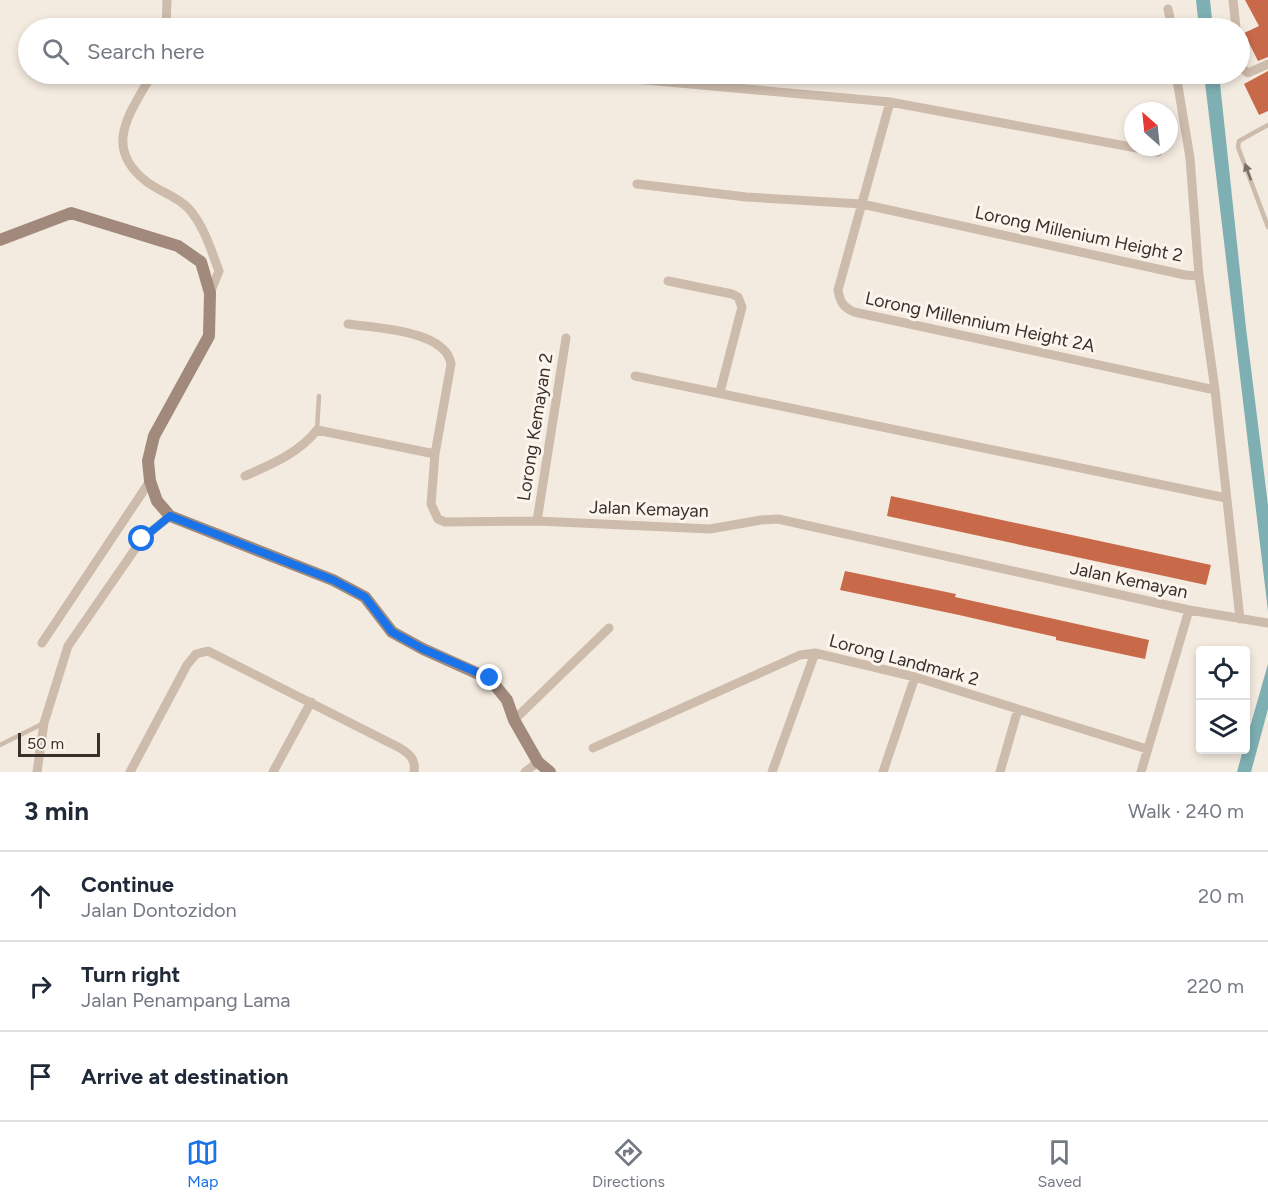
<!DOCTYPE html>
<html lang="en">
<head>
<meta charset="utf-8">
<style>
  body { margin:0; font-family:Figtree,sans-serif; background:#f2f2f3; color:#1f2937 }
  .controls { position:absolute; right:18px; bottom:18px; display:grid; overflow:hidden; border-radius:6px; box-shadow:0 3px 9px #0003 }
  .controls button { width:54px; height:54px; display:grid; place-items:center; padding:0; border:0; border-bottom:2px solid #e0e1e3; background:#fff; color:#1f2937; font:30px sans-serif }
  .compass { position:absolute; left:1124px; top:102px; width:54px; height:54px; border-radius:50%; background:#fff; box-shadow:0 3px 9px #0003; rotate:333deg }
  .scale { position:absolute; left:18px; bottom:15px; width:82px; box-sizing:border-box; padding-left:6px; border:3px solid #3a302a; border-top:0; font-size:16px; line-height:21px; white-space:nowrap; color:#3a302a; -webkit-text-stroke:4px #fbf5ed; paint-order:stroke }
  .stop { position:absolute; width:18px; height:18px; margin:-14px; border:4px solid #1a73e8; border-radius:50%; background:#fff }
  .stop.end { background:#1a73e8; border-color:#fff; box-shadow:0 2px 6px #0008 }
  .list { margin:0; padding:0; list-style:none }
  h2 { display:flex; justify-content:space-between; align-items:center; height:78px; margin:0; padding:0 24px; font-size:26px }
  h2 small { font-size:20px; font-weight:400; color:#747a83 }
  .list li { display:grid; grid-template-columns:39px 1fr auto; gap:18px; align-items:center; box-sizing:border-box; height:90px; padding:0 24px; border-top:2px solid #e0e1e3 }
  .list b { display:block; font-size:22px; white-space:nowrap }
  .list p { margin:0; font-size:20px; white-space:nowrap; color:#747a83 }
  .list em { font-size:20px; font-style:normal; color:#747a83 }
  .icon { flex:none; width:33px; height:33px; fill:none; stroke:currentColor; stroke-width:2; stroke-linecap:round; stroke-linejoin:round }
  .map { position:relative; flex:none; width:1268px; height:772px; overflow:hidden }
  .search { position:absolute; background:#fff; box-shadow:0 3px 9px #0003; left:18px; right:18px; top:18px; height:66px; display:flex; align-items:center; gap:15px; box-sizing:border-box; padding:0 21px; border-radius:33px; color:#747a83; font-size:22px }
  .sheet { height:348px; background:#fff }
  nav { display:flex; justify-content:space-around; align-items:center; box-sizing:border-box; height:84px; border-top:2px solid #e0e1e3; background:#fff; font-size:16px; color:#747a83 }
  nav a { display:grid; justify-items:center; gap:3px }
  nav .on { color:#1a73e8 }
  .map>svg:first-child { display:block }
</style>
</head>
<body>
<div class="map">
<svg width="1268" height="772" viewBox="0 0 1268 772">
  <rect width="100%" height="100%" fill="#f4ebe0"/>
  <path fill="#7eafb2" d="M1196 0H1210L1213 28H1199Z
    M1204 74H1219L1246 328 1268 505V611Z
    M1268 664V709L1251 772H1237L1243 750H1246V741Z"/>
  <path fill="#c86a49" d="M1245 0H1268V57L1258 61 1244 33 1259 26Z
    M1268 71V111L1259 115 1244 84Z
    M891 496 1211 565 1206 585 887 516Z
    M845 571 956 594 955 597 1149 640 1145 659 1056 640V637L959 615 840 590Z"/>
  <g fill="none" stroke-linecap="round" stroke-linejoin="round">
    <path stroke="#cdbbab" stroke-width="4.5" d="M1268 125 1239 141 1238 147 1268 227
      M317 430 319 396
      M0 745 44 723"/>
    <path stroke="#cdbbab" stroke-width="9" d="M1233 0 1236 28
      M1168 9 1172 28
      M166 28 167 0
      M1240 67 1248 73 1268 64
      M152 74C131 112 101 147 147 182 160 192 177 196 189 209 204 226 211 250 219 271L210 293
      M1176 74 1190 158 1199 276
      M635 79 890 102 1158 152
      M890 102 838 290C840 302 843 307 854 312L1215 390
      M637 184 746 197 862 204 1185 275 1199 276 1215 390 1240 619
      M668 281 732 294 738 297 742 307 720 392
      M348 324C375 328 446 330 451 364L435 454 431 504 438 519 445 522 537 521 710 529 761 520 778 519 1189 610 1268 623
      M635 376 1226 498
      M245 476C272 464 299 453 317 430L435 454
      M537 521 566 338
      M42 643 150 481
      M514 720 609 628
      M593 748 800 655 815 653 915 677 1147 749
      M37 772 44 723 68 646 142 539 170 516
      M130 772 187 665 196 654 208 651 400 748C410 754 416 760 414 772
      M273 772 311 702
      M525 772 538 762
      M772 772 815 653
      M883 772 915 677
      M1000 772 1018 709
      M1141 772 1189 610"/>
    <path stroke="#a18a7c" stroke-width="12" d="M0 240 71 213 178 246 201 262 210 293 209 336 154 436 148 461 150 481 157 501 170 516 333 580 365 597 392 632 423 649 490 679 507 700 514 720 538 762 550 772"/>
  </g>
  <defs><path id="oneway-solid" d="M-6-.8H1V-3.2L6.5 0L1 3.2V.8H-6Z" transform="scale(1.5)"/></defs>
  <use fill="#7c6f64" href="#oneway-solid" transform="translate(1248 172) rotate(-110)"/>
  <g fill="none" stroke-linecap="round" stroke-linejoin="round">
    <path stroke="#1a73e8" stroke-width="8" d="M142 539 170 516 333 580 365 597 392 632 423 649 490 678"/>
  </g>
  <g text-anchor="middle" stroke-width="6" stroke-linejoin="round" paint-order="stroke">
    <g font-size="18" fill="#3a302a" stroke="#fbf5ed">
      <text transform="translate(1079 234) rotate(12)" y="6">Lorong Millenium Height 2</text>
      <text transform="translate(980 322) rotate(12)" y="6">Lorong Millennium Height 2A</text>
      <text transform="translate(535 427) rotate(-81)" y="6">Lorong Kemayan 2</text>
      <text transform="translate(649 509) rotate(2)" y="6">Jalan Kemayan</text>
      <text transform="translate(1129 580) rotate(12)" y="6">Jalan Kemayan</text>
      <text transform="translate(904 660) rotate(15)" y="6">Lorong Landmark 2</text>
    </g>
  </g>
</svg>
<div class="controls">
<button><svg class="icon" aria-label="locate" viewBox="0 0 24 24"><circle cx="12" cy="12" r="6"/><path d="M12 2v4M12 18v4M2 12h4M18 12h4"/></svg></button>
<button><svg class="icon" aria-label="layers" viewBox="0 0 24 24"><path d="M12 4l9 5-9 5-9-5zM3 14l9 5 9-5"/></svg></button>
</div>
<svg class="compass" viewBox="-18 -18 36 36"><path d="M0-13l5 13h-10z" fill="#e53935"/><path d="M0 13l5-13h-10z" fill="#747a83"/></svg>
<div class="scale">50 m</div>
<div class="stop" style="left:142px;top:539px"></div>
<div class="stop end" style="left:490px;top:678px"></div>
<div class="search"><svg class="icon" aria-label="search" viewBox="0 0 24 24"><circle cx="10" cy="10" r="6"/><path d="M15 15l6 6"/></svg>Search here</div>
</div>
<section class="sheet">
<h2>3 min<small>Walk · 240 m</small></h2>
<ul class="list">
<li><svg class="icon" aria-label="ahead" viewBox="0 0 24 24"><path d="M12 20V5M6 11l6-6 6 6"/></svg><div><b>Continue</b><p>Jalan Dontozidon</p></div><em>20 m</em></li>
<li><svg class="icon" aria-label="right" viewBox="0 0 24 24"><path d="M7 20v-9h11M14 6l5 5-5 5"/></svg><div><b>Turn right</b><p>Jalan Penampang Lama</p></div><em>220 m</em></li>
<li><svg class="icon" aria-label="arrive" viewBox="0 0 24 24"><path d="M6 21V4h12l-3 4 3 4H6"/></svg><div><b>Arrive at destination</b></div></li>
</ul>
</section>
<nav>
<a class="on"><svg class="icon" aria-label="map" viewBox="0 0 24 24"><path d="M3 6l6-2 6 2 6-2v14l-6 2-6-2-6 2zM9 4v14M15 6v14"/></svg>Map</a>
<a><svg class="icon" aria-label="directions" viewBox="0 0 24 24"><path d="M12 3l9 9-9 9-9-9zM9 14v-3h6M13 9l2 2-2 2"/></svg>Directions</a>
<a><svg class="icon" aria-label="saved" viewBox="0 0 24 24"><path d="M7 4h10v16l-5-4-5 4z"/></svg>Saved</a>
</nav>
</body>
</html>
